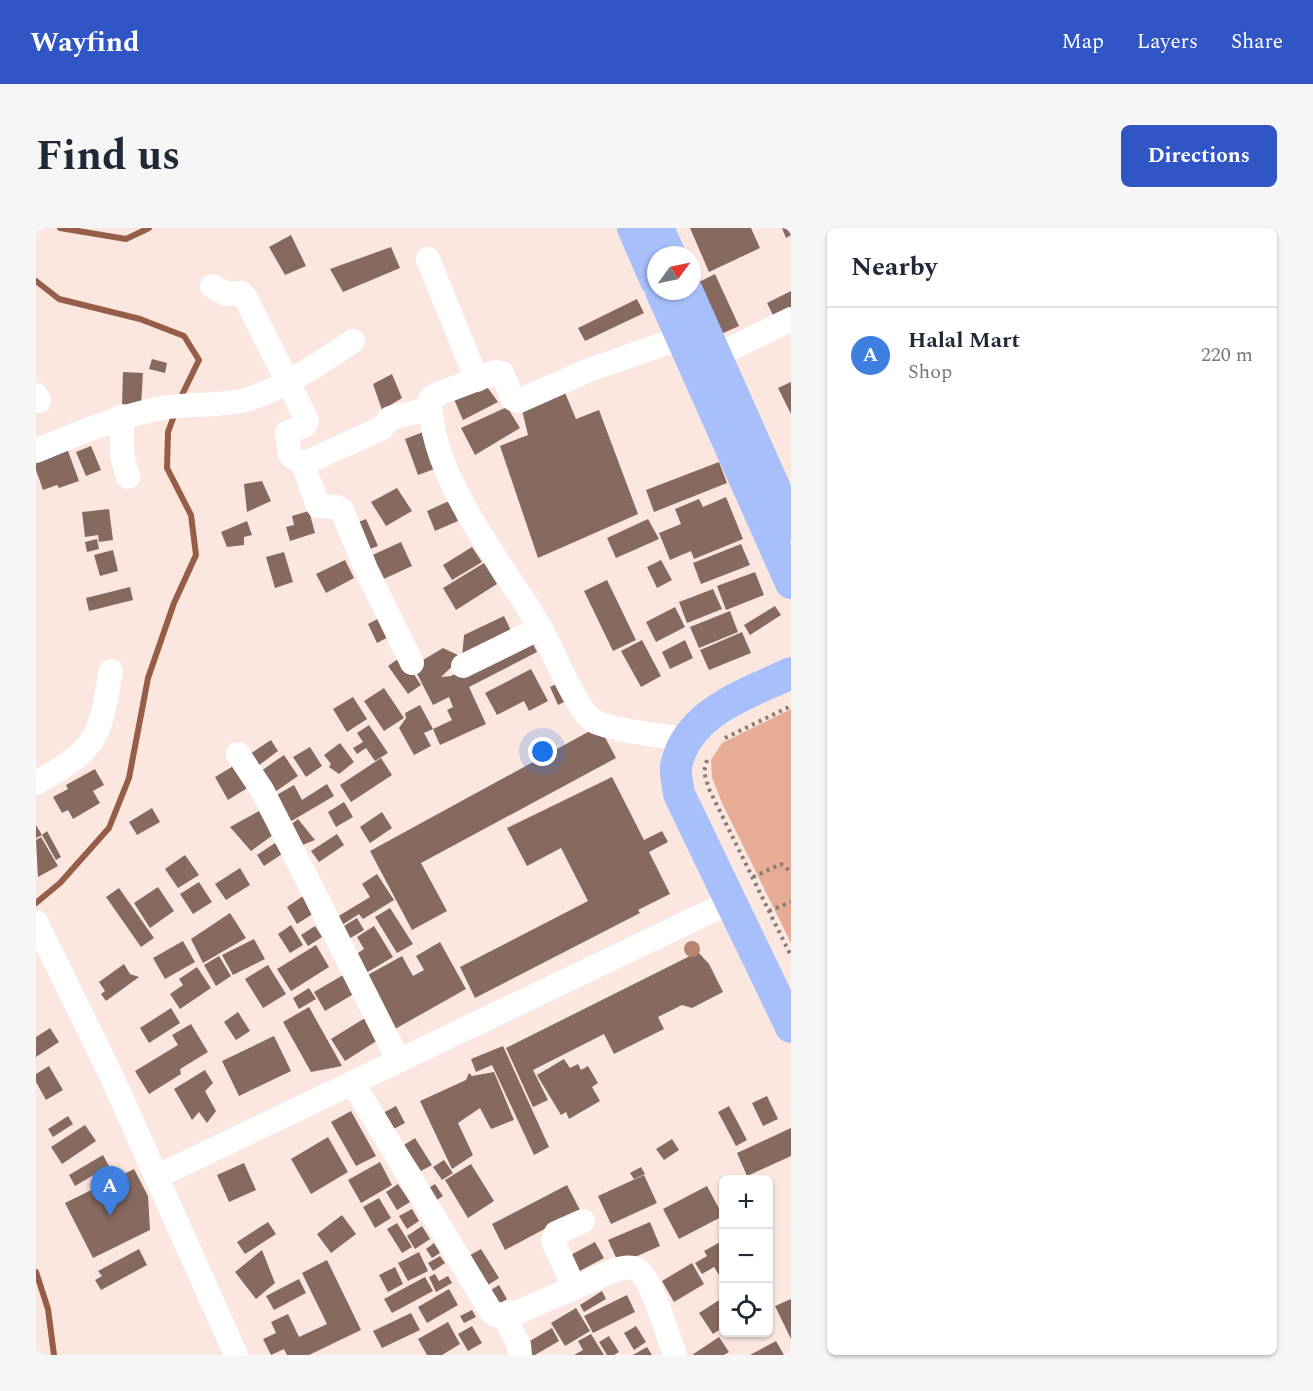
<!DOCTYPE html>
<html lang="en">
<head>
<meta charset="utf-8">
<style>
  body { margin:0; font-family:Spectral,serif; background:#f6f6f7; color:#1f2937 }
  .controls { position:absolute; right:18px; bottom:18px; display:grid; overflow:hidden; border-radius:9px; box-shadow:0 2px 4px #0004 }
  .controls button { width:54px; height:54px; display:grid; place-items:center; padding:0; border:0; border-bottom:2px solid #e0e1e3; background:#fff; color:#1f2937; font:30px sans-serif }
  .compass { position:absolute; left:611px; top:18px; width:54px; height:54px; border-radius:50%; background:#fff; box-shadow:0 2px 4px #0004; rotate:57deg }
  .you { position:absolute; left:507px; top:524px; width:21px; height:21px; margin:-15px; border:4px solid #fff; border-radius:50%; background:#1a73e8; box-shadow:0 0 0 9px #1a73e833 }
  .badge { display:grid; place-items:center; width:39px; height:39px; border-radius:50%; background:#3056c6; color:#fff; font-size:20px; font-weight:700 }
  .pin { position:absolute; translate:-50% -50px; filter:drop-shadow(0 2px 3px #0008) }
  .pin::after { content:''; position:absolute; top:32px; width:21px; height:18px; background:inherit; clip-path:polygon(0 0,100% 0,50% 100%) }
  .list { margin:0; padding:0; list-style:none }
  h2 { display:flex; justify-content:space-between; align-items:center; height:78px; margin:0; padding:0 24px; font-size:26px }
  h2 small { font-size:20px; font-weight:400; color:#747a83 }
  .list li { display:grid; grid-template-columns:39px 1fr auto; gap:18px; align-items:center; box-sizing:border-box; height:96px; padding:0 24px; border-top:2px solid #e0e1e3 }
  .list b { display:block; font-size:22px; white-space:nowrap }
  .list p { margin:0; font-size:20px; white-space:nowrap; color:#747a83 }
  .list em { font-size:20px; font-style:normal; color:#747a83 }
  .icon { flex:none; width:33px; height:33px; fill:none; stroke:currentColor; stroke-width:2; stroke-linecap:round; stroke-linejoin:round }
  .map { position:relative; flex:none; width:755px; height:1127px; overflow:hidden; border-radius:9px }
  header { display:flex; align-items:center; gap:36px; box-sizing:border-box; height:84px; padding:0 30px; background:#3056c6; color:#fff }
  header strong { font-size:28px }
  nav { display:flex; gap:33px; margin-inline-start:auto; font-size:21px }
  .intro { display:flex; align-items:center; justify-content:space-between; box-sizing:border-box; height:144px; padding:0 36px }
  h1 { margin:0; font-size:42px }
  .button { padding:15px 27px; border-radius:9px; background:#3056c6; color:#fff; font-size:21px; font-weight:700 }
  main { display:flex; gap:36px; padding:0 36px }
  aside { flex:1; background:#fff; border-radius:9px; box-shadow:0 2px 4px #0004 }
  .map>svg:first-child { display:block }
</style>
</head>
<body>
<header>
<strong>Wayfind</strong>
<nav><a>Map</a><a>Layers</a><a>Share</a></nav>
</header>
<div class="intro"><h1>Find us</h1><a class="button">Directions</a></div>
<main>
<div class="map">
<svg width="755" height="1127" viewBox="0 0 755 1127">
  <rect width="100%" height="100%" fill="#fbe7df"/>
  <path fill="#e6ac96" d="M755 481V715L686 575 676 549 675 532 686 515Z"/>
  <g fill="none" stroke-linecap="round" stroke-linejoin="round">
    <path stroke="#965e48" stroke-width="6" d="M24 0 90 11 113 0
      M0 53 23 71 104 91 148 108 163 132 143 173
      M0 675 24 655 73 600 93 550 112 450 138 375 160 327 155 287 131 240 132 204 139 185
      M0 1044 12 1081 18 1127"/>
  </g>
  <path fill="#876a5f" d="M654 0H715L724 20 673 44Z
    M746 0H755V7L750 10Z
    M255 7 270 38 249 47 233 19Z
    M355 19 364 40 307 64 294 41Z
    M679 46 703 98 683 107 659 56Z
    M755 63V83L739 91 731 75Z
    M601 71 608 85 549 113 542 100Z
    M116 131 131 135 129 145 113 141Z
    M87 144 107 145 105 178 86 177Z
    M356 146 366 170 346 182 337 156Z
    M755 154V186L742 160Z
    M449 156 462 174 427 192 417 169Z
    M527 160 540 191 563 182 602 286 502 330 464 218 492 207 485 178Z
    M471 179 484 200 439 227 425 200Z
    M390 203 404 239 382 247 369 211Z
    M28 212 43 253 23 260 21 257 7 262 0 242V229Z
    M55 218 65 242 50 248 40 224Z
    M683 234 691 255 618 284 610 262Z
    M226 253 235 273 211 284 208 256Z
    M361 260 376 283 350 298 335 274Z
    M690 269 707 311 658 331 655 323 634 332 623 305 645 296 639 281 663 271 667 279Z
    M413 273 422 293 399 303 391 283Z
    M73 281 77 312 63 314 62 307 49 309 46 284Z
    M273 283 279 305 254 313 250 299 258 297 256 288Z
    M330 291 342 318 326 324 315 297Z
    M612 291 623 311 580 330 571 310Z
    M211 293 216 307 208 309V317L191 319 185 304Z
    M61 311 63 321 51 324 49 314Z
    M365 314 376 338 341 354 330 330Z
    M705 316 714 337 665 356 657 335Z
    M436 319 446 334 416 352 407 337Z
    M77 322 82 343 64 348 58 327Z
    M248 324 257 354 239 360 230 329Z
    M309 332 318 350 290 365 280 346Z
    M625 332 636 352 621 360 611 339Z
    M448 335 461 356 420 382 407 360Z
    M719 344 728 367 690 382 681 358Z
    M571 352 600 412 577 423 548 363Z
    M94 359 97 372 53 383 50 370Z
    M677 361 686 381 651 395 643 374Z
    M739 378 745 387 714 407 708 397Z
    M639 379 649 399 620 414 610 394Z
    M694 383 702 404 663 420 654 399Z
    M349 387 358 406 341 415 332 396Z
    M468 388 478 409 426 429 428 407Z
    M706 404 715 425 673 442 664 422Z
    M493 408 501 424 433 459 450 496 404 517 397 501 416 492 411 482 417 479 413 469 397 477 377 438 407 420 426 429 405 449 415 448Z
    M606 412 625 448 605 459 585 423Z
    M649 412 657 430 634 441 626 424Z
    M366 428 385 457 372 466 352 438Z
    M495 441 512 473 493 483 488 473 461 487 449 465Z
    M528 452 536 470 522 477 514 459Z
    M348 460 368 490 348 503 328 473Z
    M317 469 331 491 311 504 297 481Z
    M384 477 397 501 388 505 395 518 378 527 363 500 370 490 369 485Z
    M333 497 352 525 339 533 330 520 321 526 317 520 327 514 321 505Z
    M563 498 580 530 385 635 411 683 376 702 334 623Z
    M235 512 242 523 222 538 214 526Z
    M304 515 318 534 303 546 293 539 295 536 288 527Z
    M274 519 286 538 270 549 257 529Z
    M248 527 262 548 236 566 222 545Z
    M345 530 356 547 315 574 304 557Z
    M199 537 213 559 192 572 179 549Z
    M59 541 68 557 57 563 64 575 37 591 32 582 26 585 17 569 32 561 30 557Z
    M576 549 608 612 626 603 632 614 613 624 634 666 602 682 604 685 439 770 424 739 552 673 525 620 491 638 471 600Z
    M291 556 298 568 247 598 232 572 258 557 266 572Z
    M308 574 317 589 300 599 292 584Z
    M116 580 124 594 101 607 93 594Z
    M223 583 237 607 215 623 194 599Z
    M346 584 356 600 334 615 324 599Z
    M262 591 279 612 259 620 248 602Z
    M0 597 6 607 0 610Z
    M11 603 25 629 20 632 6 607Z
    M301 606 308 617 283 634 275 623Z
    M5 609 22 638 2 649 0 612Z
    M239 615 246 626 228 638 221 627Z
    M149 627 163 647 142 660 129 641Z
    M204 640 214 657 190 672 179 656Z
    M341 646 358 672 327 691 323 686 306 697 301 689 334 669 326 656Z
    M163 654 176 674 157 686 144 666Z
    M122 659 138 683 114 700 98 675Z
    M83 660 118 710 105 719 70 669Z
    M267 668 278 685 261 696 251 679Z
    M354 680 377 716 361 725 339 689Z
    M194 685 210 710 167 735 155 711Z
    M321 690 328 702 311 712 303 701Z
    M255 697 267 717 254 725 242 706Z
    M279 698 286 709 272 718 265 707Z
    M338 698 357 729 330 745 319 727 328 721 321 709Z
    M218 711 229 731 197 747 186 727Z
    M147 713 159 734 129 751 117 730Z
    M404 714 430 761 359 801 330 748 366 728 377 748 388 742 380 728Z
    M280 717 293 739 255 763 241 741Z
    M662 724 673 736 687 764 656 780 646 777 622 789 628 801 578 826 568 806 497 842 512 872 497 879 470 820Z
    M183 728 195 748 180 758 168 737Z
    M88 736 94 746 103 749 70 773 65 766 69 763 63 754Z
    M232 737 250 766 227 780 209 751Z
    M161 739 175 760 144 781 134 766 147 757 143 751Z
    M309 746 321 764 289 783 278 764Z
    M273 760 280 771 263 781 257 770Z
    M273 779 306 838 275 844 247 794Z
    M135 780 144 795 113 815 104 800Z
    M202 784 214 803 200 812 188 794Z
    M329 790 342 812 309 833 295 811Z
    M155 796 172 824 144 841 145 846 113 866 99 843 142 817 136 807Z
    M14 800 23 814 0 829V809Z
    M238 808 255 843 203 868 186 833Z
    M467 818 513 919 498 927 456 837 440 844 435 831Z
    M528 831 534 840 542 836 545 842 552 838 562 855 556 859 564 873 533 891 530 884 525 887 501 847Z
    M13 838 27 862 10 872 0 854V846Z
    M169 842 177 855 169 863 180 883 171 895 163 884 156 892 138 861Z
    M458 844 478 892 455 901 444 880 422 895 437 927 416 941 384 873 430 852 433 845 436 848Z
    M731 868 742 891 727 898 716 875Z
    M360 878 369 895 354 903 345 886Z
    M693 878 711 912 700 918 682 884Z
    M315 883 340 928 320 938 295 894Z
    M32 888 37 896 17 909 12 901Z
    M49 897 60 913 26 936 15 919Z
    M755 900V928L711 948 701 925Z
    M292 909 312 944 275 966 255 931Z
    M379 910 396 937 385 943 368 917Z
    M636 911 643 922 628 932 620 921Z
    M67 927 73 938 39 958 33 947Z
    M408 932 417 945 406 952 397 939Z
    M344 934 356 957 325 975 312 952Z
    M208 935 220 962 193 974 181 947Z
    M435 936 458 973 432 990 409 952Z
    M605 939 609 946 598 951 594 945Z
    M98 941 112 968 114 1002 57 1030 29 975Z
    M608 947 621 975 575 996 562 968Z
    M362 956 374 974 361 982 350 964Z
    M399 956 407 968 396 975 388 963Z
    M531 957 544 982 469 1022 456 996Z
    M671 958 687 988 643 1011 627 981Z
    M343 970 355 990 339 1000 327 979Z
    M376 981 383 993 371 1001 363 988Z
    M306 987 320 1006 295 1025 281 1006Z
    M232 994 240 1006 209 1026 201 1014Z
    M614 994 624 1018 583 1036 572 1012Z
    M361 995 376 1019 366 1025 351 1001Z
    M386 998 394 1011 379 1021 371 1008Z
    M686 1013 688 1016V1055L678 1039 666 1046 659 1035 671 1028 668 1023Z
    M559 1014 568 1030 540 1045 531 1029Z
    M398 1015 404 1025 396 1030 390 1021Z
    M103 1021 111 1037 65 1062 59 1052 66 1048 62 1043Z
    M445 1021 463 1050 452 1057 434 1027Z
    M226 1022 239 1055 220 1071 199 1044Z
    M383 1024 392 1043 372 1053 362 1035Z
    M404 1028 409 1035 397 1043 392 1035Z
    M291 1032 325 1102 273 1127H251L248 1121 235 1127 227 1111 240 1105 235 1094 252 1086 263 1109 291 1096 266 1045Z
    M656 1035 668 1056 638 1074 626 1053Z
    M359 1039 367 1056 352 1064 343 1047Z
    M399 1046 403 1053 412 1048 416 1055 400 1064 393 1049Z
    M389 1049 397 1063 356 1085 348 1071Z
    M263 1051 270 1065 238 1082 230 1068Z
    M463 1057 471 1071 458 1079 450 1065Z
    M413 1061 422 1077 391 1095 382 1079Z
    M566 1063 570 1071 548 1084 544 1077Z
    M591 1067 599 1084 557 1105 548 1088Z
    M688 1069V1099L677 1106 663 1085Z
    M755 1071V1111L739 1078Z
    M540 1080 554 1103 529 1118 515 1095Z
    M436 1082 440 1089 428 1095 424 1088Z
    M375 1085 384 1102 346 1120 337 1103Z
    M412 1094 424 1116 406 1127H391L382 1111Z
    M436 1098 446 1115 432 1123 422 1106Z
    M600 1098 610 1114 598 1122 588 1105Z
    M516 1100 523 1113 499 1127H493L487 1117Z
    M555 1106 568 1127H538L547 1122 542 1113Z
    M573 1108 583 1124 578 1127H571L563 1114Z
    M683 1109 693 1124 688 1127H656Z
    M740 1113 748 1127H714Z
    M611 1119 616 1127H597Z"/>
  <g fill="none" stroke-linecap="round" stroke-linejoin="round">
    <path stroke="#897a74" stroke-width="4" stroke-dasharray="3 4.5" stroke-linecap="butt" d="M689 510 755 478
      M671 532 668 544 673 561 755 728
      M717 649 745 636 755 644
      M733 683 755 674"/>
    <path stroke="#fff" stroke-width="24" d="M392 31 441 152
      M176 58 190 66 205 65 210 71 271 192 269 197 251 205 254 227 267 236 282 278 301 279 306 282 330 341 376 435
      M645 110 553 142 483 173 477 171 466 145 460 144 402 166 395 170 394 174C396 253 467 335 505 401 517 423 539 478 556 492 570 502 629 508 649 511
      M680 128 755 91
      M0 167 3 173
      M86 188V227L92 249
      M0 223C42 205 81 189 126 180 155 175 184 179 213 171 250 159 285 134 317 113
      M267 236 346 200 354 190 394 181
      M427 438 504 400
      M202 526 226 562 363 833
      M0 555C62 520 63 512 75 443
      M0 694 75 847 200 1127
      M317 855 454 1082 459 1087 482 1084 582 1041C588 1040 595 1038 601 1041 616 1050 632 1109 639 1127
      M120 949 694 674
      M538 1059 517 1013 520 1005 547 993
      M468 1088 483 1117 484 1127"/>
    <path stroke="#a7bffa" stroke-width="32" d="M597 0 620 53
      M622 0 634 27
      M625 63 755 355
      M651 63 755 297
      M755 445C713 465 654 483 641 534 638 543 642 556 643 566L755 799"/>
  </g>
  <circle fill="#b58570" cx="656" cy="721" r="8"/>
</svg>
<div class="controls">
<button>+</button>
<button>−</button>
<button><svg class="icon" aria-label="locate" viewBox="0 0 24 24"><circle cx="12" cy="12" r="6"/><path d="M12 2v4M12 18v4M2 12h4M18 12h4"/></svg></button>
</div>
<svg class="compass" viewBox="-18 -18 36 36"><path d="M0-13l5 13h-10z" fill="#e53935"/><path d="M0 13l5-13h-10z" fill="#747a83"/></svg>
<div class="you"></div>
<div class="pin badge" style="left:74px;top:988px;background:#3f7fe0">A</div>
</div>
<aside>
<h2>Nearby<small></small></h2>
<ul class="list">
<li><span class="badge" style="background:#3f7fe0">A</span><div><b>Halal Mart</b><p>Shop</p></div><em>220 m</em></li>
</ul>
</aside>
</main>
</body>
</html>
